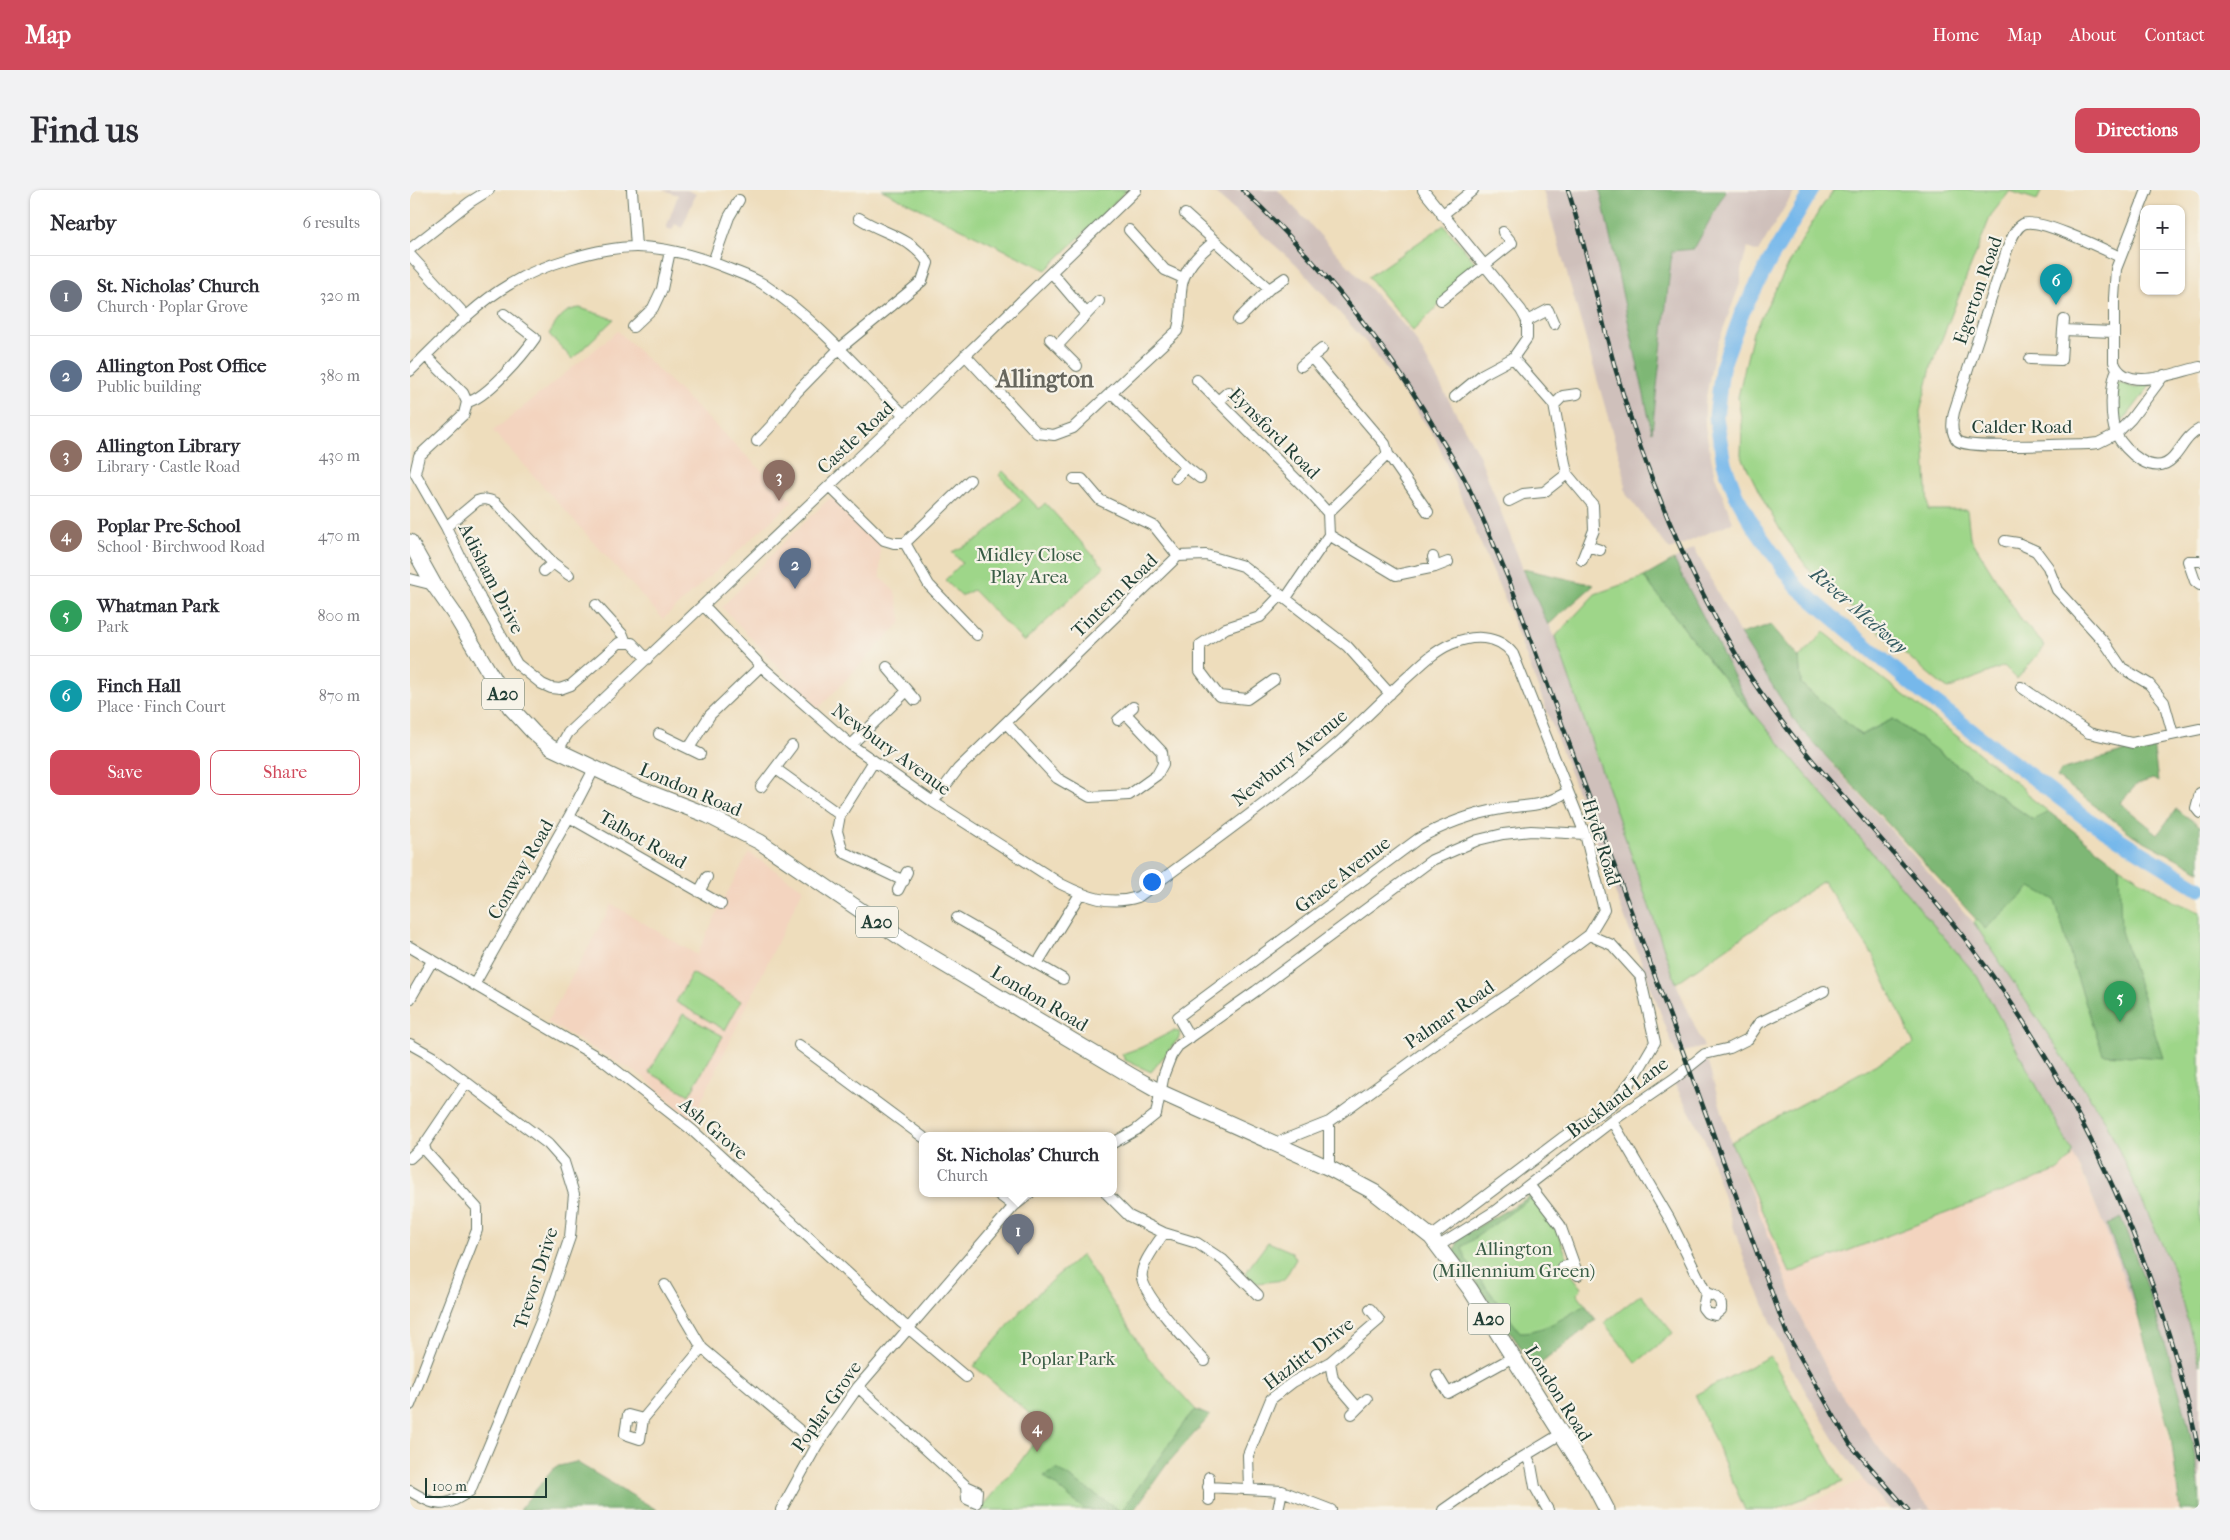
<!DOCTYPE html>
<html lang="en">
<head>
<meta charset="utf-8">
<style>
  body { margin:0; font-family:"IM FELL French Canon",serif; background:#f2f2f3; color:#2b2b33 }
  .controls { position:absolute; right:15px; top:15px; display:grid; overflow:hidden; border-radius:10px; box-shadow:0 1px 4px #0004 }
  .controls button { width:45px; height:45px; display:grid; place-items:center; padding:0; border:0; border-bottom:1px solid #e1e1e2; background:#fff; color:#2b2b33; font:25px sans-serif }
  .scale { position:absolute; left:15px; bottom:12px; width:122px; box-sizing:border-box; padding-left:5px; border:2px solid #1f3d34; border-top:0; font-size:14px; line-height:18px; white-space:nowrap; color:#1f3d34; -webkit-text-stroke:4px #f7f3e8; paint-order:stroke }
  .you { position:absolute; left:741px; top:691px; width:18px; height:18px; margin:-12px; border:4px solid #fff; border-radius:50%; background:#1a73e8; box-shadow:0 0 0 8px #1a73e833 }
  .badge { display:grid; place-items:center; width:32px; height:32px; border-radius:50%; background:#d1495b; color:#fff; font-size:16px; font-weight:700 }
  .pin { position:absolute; translate:-50% -41px; filter:drop-shadow(0 1px 2px #0008) }
  .pin::after { content:''; position:absolute; top:26px; width:18px; height:15px; background:inherit; clip-path:polygon(0 0,100% 0,50% 100%) }
  .popup { position:absolute; left:509px; top:942px; width:198px; height:65px; box-sizing:border-box; display:grid; place-content:center; border-radius:10px; background:#fff; filter:drop-shadow(0 1px 4px #0005); font-size:16px; white-space:nowrap; color:#7c7c81 }
  .popup b { font-size:19px; color:#2b2b33 }
  .popup::after { content:''; position:absolute; left:50%; top:100%; margin-left:-10px; border:10px solid transparent; border-top-color:#fff }
  .list { margin:0; padding:0; list-style:none }
  h2 { display:flex; justify-content:space-between; align-items:center; height:65px; margin:0; padding:0 20px; font-size:21px }
  h2 small { font-size:16px; font-weight:400; color:#7c7c81 }
  .list li { display:grid; grid-template-columns:32px 1fr auto; gap:15px; align-items:center; box-sizing:border-box; height:80px; padding:0 20px; border-top:1px solid #e1e1e2 }
  .list b { display:block; font-size:19px; white-space:nowrap }
  .list p { margin:0; font-size:16px; white-space:nowrap; color:#7c7c81 }
  .list em { font-size:16px; font-style:normal; color:#7c7c81 }
  .actions { display:flex; gap:10px; padding:15px 20px }
  .actions a { flex:1; padding:11px 0; border:1px solid #d1495b; border-radius:10px; text-align:center; font-size:18px; color:#d1495b }
  .actions .main { background:#d1495b; color:#fff }
  .map { position:relative; flex:none; width:1790px; height:1320px; overflow:hidden; border-radius:10px }
  header { display:flex; align-items:center; gap:30px; box-sizing:border-box; height:70px; padding:0 25px; background:#d1495b; color:#fff }
  header strong { font-size:24px }
  nav { display:flex; gap:28px; margin-inline-start:auto; font-size:18px }
  .intro { display:flex; align-items:center; justify-content:space-between; box-sizing:border-box; height:120px; padding:0 30px }
  h1 { margin:0; font-size:35px }
  .button { padding:12px 22px; border-radius:10px; background:#d1495b; color:#fff; font-size:18px; font-weight:700 }
  main { display:flex; gap:30px; padding:0 30px }
  aside { flex:1; background:#fff; border-radius:10px; box-shadow:0 1px 4px #0004 }
  .map>svg:first-child { display:block }
</style>
</head>
<body>
<header>
<strong>Map</strong>
<nav><a>Home</a><a>Map</a><a>About</a><a>Contact</a></nav>
</header>
<div class="intro"><h1>Find us</h1><a class="button">Directions</a></div>
<main>
<aside>
<h2>Nearby<small>6 results</small></h2>
<ul class="list">
<li><span class="badge" style="background:#6b7280">1</span><div><b>St. Nicholas' Church</b><p>Church · Poplar Grove</p></div><em>320 m</em></li>
<li><span class="badge" style="background:#5c6f8a">2</span><div><b>Allington Post Office</b><p>Public building</p></div><em>380 m</em></li>
<li><span class="badge" style="background:#8d6e63">3</span><div><b>Allington Library</b><p>Library · Castle Road</p></div><em>430 m</em></li>
<li><span class="badge" style="background:#8d6e63">4</span><div><b>Poplar Pre-School</b><p>School · Birchwood Road</p></div><em>470 m</em></li>
<li><span class="badge" style="background:#2e9e5b">5</span><div><b>Whatman Park</b><p>Park</p></div><em>800 m</em></li>
<li><span class="badge" style="background:#0f9aa8">6</span><div><b>Finch Hall</b><p>Place · Finch Court</p></div><em>870 m</em></li>
</ul>
<div class="actions"><a class="main">Save</a><a>Share</a></div>
</aside>
<div class="map">
<svg width="1790" height="1320" viewBox="0 0 1790 1320">
  <rect width="100%" height="100%" fill="#f7f3e8"/>
  <filter id="ink" filterUnits="userSpaceOnUse"><feTurbulence type="fractalNoise" baseFrequency=".02" numOctaves="2"/><feDisplacementMap in="SourceGraphic" scale="10" xChannelSelector="R" yChannelSelector="G"/><feConvolveMatrix kernelMatrix="1 2 1 2 8 2 1 2 1" color-interpolation-filters="sRGB"/></filter>
  <filter id="wash" filterUnits="userSpaceOnUse"><feTurbulence type="fractalNoise" baseFrequency=".0096" numOctaves="4" result="noise"/><feDisplacementMap in="SourceGraphic" scale="20" xChannelSelector="R" yChannelSelector="G"/><feGaussianBlur stdDeviation="1.12" result="paint"/><feColorMatrix in="noise" values="0 0 0 0 0 0 0 0 0 0 0 0 0 0 0 0 0 1.4 0 .05"/><feComposite in="paint" operator="in"/></filter>
  <g filter="url(#wash)">
    <rect width="100%" height="100%" fill="#eeddbc"/>
    <path fill="#f3d4bf" d="M208 141 383 311 253 429 83 241Z
      M420 308 425 309 470 355V387L485 402 492 431 408 519 312 417 376 350Z
      M1234 387 1302 474 1567 786 1662 961 1699 1048 1724 1116 1762 1261 1770 1320H1522L1474 1265 1427 1199 1391 1128 1321 952 1504 854 1463 765 1413 691 1266 793 1145 447 1185 404Z
      M339 663 393 699 282 930 232 886 137 832 202 714 287 765 311 714Z
      M1453 1290 1479 1320H1382Z"/>
    <path fill="#cfc0bb" d="M253 0H277L286 4 272 38 265 34 262 40 256 38 268 5Z
      M801 0H868L1003 145 1069 265 1113 379 1145 447 1266 793 1294 857 1266 864 1095 410 1025 247 960 157 886 74Z
      M1133 0H1190L1242 240 1262 61 1284 59 1316 0H1385L1348 62 1337 58 1331 80V91L1304 164 1295 213V237L1305 286 1323 332 1260 360 1216 304 1212 276Z
      M1284 358 1330 444 1388 536 1564 733 1696 932 1762 1076 1779 1130 1790 1172V1320H1770L1761 1247 1736 1151 1699 1048 1672 982 1567 786 1344 525 1264 370Z
      M1297 870 1321 952 1391 1128 1427 1199 1474 1265 1522 1320H1481L1453 1290 1426 1252 1381 1177 1335 1072 1295 950 1264 893Z"/>
    <path fill="#9ed689" stroke="#5e8a5e" d="M472 0H717L636 80Z
      M1424 0H1632L1627 10 1600 1 1581 25 1522 174 1510 222 1515 260 1518 320H1557L1560 347 1612 431 1635 456 1607 489 1594 476 1538 499 1527 491 1403 385 1374 346 1353 310 1331 265 1332 235 1328 207 1343 142 1387 59 1410 19Z
      M1034 35 1068 76 1003 141 958 87Z
      M170 118 204 129 162 169 139 144C147 131 153 119 170 118Z
      M1707 192 1725 198 1742 193 1714 230 1709 232 1707 231 1705 196Z
      M593 281 629 319 635 313 694 377 614 452 563 400 551 406 535 390 552 373 542 362 569 349 612 310 589 285Z
      M1234 387 1302 474 1567 786 1662 961 1660 969 1649 980 1380 1083 1321 952 1504 854 1463 765 1413 691 1266 793 1145 447 1185 404Z
      M1414 442C1480 496 1549 546 1615 600L1621 608 1639 622 1623 630 1483 529 1451 545 1391 494 1389 468Z
      M1618 643 1709 676 1761 710 1790 722V1175L1762 1076 1696 932 1564 733Z
      M282 783 331 811 315 840 266 812Z
      M273 824 313 846 279 905 239 882Z
      M763 841 770 842 769 848 741 882 715 870 712 864 732 857Z
      M1119 1007 1124 1011 1126 1010 1143 1031 1157 1067 1155 1072 1158 1080 1172 1098 1167 1103 1186 1130 1125 1178 1044 1061 1088 1026Z
      M858 1052 882 1062 886 1069 874 1090 847 1093 835 1083Z
      M672 1065 738 1167 786 1220 717 1320H570L610 1272 635 1237 564 1176 614 1117 643 1089Z
      M1231 1104 1263 1143 1226 1173 1194 1133Z
      M1360 1166 1433 1292 1365 1320H1335L1285 1205Z"/>
    <path fill="#7eb775" stroke="#4e7a54" d="M1190 0H1316L1284 59 1262 61 1242 242Z
      M1264 370 1344 525 1302 474 1234 387Z
      M1113 379 1184 395 1138 435Z
      M1361 435 1389 468 1391 494 1451 545 1483 529 1623 630 1639 622 1709 676 1711 741 1753 868 1693 864 1664 778 1645 710 1621 697 1575 739 1388 536 1330 444Z
      M1743 553 1748 592 1743 589 1727 594 1710 613 1748 644 1766 619 1790 636V681L1723 645 1647 587 1651 580Z
      M1119 1007 1121 1008 1117 1011 1052 1057 1056 1070 1110 1142C1134 1142 1155 1127 1175 1115L1186 1130 1125 1178 1044 1061 1050 1047Z
      M1711 1028C1733 1085 1753 1142 1769 1201 1780 1241 1790 1278 1790 1320H1770L1761 1247 1719 1093 1697 1035Z
      M786 1220 800 1226 757 1274 724 1320H712L778 1227Z
      M166 1272 247 1320H109L145 1277Z
      M647 1279 709 1320H675L634 1286Z"/>
    <g fill="none" stroke-linecap="round" stroke-linejoin="round">
      <path stroke="#76b8eb" stroke-width="15" d="M1402 0 1360 70 1331 125 1312 178 1306 227 1314 273 1326 305 1344 337 1387 397 1452 452 1511 502 1677 629 1790 699"/>
    </g>
  </g>
  <g filter="url(#ink)">
    <g fill="none" stroke-linecap="round" stroke-linejoin="round">
      <g stroke="#677564" stroke-width="12">
        <path id="street" d="M222 0 226 57
          M1013 0 1111 120 1117 131V148L1103 168 1073 184 1045 207
          M1737 0 1706 79 1704 108V172C1714 204 1766 182 1790 177
          M1032 25 1063 0
          M719 40 755 80 773 88
          M805 51 859 99
          M0 59 60 12 79 0
          M0 65 57 127
          M1710 67C1693 59 1628 27 1613 34 1604 39 1601 51 1597 60L1544 222C1542 231 1540 243 1548 251 1559 260 1659 254 1679 254L1688 253 1706 244C1715 261 1744 289 1763 268 1773 257 1776 246 1790 239
          M303 72 319 27 329 10
          M642 83 676 123
          M1031 110 1102 53 1093 42
          M828 130 859 99 875 88
          M1654 130 1653 140 1703 142
          M1117 131 1138 120 1144 134
          M223 137 243 118 252 99 260 61
          M640 149 667 176
          M648 155 689 111
          M555 165 627 243 644 245 663 238 767 141C772 128 770 115 771 102 772 79 789 64 805 51L775 24
          M16 166 53 203 57 212 54 224 9 266 5 283 36 337 71 410 107 474 132 494 141 498 150 499 161 495 209 453H222L237 469
          M1103 168 1144 215 1157 284 1183 315 1184 340 1172 370
          M1620 169 1651 170 1653 140
          M891 176 912 159
          M1707 179C1700 194 1700 229 1706 244L1721 229 1754 185
          M0 181C31 151 62 116 100 94 131 75 189 57 226 57 258 57 293 68 322 80 332 84 344 88 353 94 406 129 449 180 494 225
          M787 190 901 304 918 323
          M701 202 776 277 790 288
          M808 211 818 202
          M57 212C76 209 114 164 125 148L94 124
          M1144 215 1153 206 1167 204
          M347 251 362 235 387 202 429 159 512 91 518 73C499 45 475 45 449 28
          M978 264 1018 322
          M766 288 776 277
          M664 289H672L690 310 744 336 768 366
          M419 296 474 350 484 353H495L560 290
          M1099 311 1113 304 1134 302 1157 284
          M36 337 67 311C74 308 79 309 86 313L143 373 159 385
          M919 345 986 385 1025 377 1038 372
          M1595 351 1608 353 1626 361 1638 377 1647 400 1695 453 1712 478 1739 494 1754 512 1763 544
          M495 353 519 395 567 445
          M1178 356 1190 360
          M1023 367 1025 377
          M1790 371H1778L1785 391 1790 395
          M134 381 143 373
          M0 389 24 395
          M876 408 919 345 918 323 978 264 975 254 902 168
          M186 415 213 445 216 453
          M294 416 351 476 441 555 523 612 651 694C677 707 699 716 728 707 795 657 864 609 927 554 949 534 971 512 993 491 1008 478 1022 462 1041 454 1062 445 1088 444 1103 464L1175 644 1194 720 1179 745 1108 798 1034 848 919 932 866 953
          M477 477 505 510
          M864 490 837 509 809 506 790 481V455L816 438 850 427 871 405
          M1611 497 1679 543 1722 553 1790 539
          M708 530 723 517
          M596 533 647 588 680 607 719 605 747 585 753 574 752 562 716 524
          M249 544 290 564
          M441 555 497 501
          M279 558 300 525 351 476
          M147 562 158 543 494 225 726 0
          M464 571 430 625 427 641 433 662 494 691
          M366 579 430 625
          M351 597 382 556
          M1790 603 1786 618 1790 623
          M523 612 548 579 768 366 796 365 833 376 937 456 980 504
          M159 627 311 714
          M488 700 497 682
          M289 702 297 687
          M547 728 653 789
          M0 757 194 871 282 940 492 1133 556 1187
          M627 774 670 704
          M64 795 159 627 184 579
          M0 809 22 771
          M780 848 768 827 1008 649C1034 634 1061 624 1091 619 1120 614 1130 618 1157 602
          M0 854 23 867 138 954 154 972 164 1004 160 1047 131 1131 60 1301C32 1319 28 1317 0 1301
          M389 855 513 947
          M1202 931 1259 1028 1296 1103
          M703 953 726 940 746 924 754 884 761 866 768 856 846 801 1022 670 1068 650 1093 644 1121 641 1175 644
          M0 968 14 955 56 893
          M919 978V932
          M1120 996 1150 1035 1168 1085
          M588 1004 604 1016
          M697 1004 719 1026 754 1043 787 1053 813 1070 848 1105
          M754 1043C748 1053 729 1076 732 1088 736 1109 780 1155 795 1171
          M1021 1047 1152 948 1203 914 1225 886 1245 852 1230 786 1202 755 1179 745
          M1027 1057 1085 1021 1202 931 1265 888 1295 864 1320 858 1338 849 1349 833 1414 801
          M1152 1077 1164 1074
          M255 1095 292 1158 407 1255
          M1296 1103C1307 1106 1312 1109 1311 1120L1305 1125 1297 1123 1293 1118Z
          M920 1172 923 1189 948 1218
          M1027 1185 1038 1203 1103 1167
          M448 1197 556 1296 567 1301 566 1313 557 1309 556 1296
          M0 1215 67 1040V1018L16 962 14 955
          M942 1224 957 1209
          M233 1229 218 1225 215 1244 230 1249 233 1229 292 1158
          M1116 1265 1121 1275 1125 1297 1138 1320
          M799 1287V1310
          M798 1297 872 1301 921 1320
          M839 1298 838 1265 861 1209 883 1192 920 1172 969 1130 960 1119
          M371 1320 407 1255 448 1197 604 1016 619 1004
          M868 1320 872 1301
          M1033 1320 1083 1285 1151 1244"/>
      </g>
      <g stroke="#677564" stroke-width="17">
        <path id="primary" d="M0 352 24 395 45 425 100 517 123 542 140 557 222 596 297 625 350 652 500 754 720 885 750 902 919 978 964 1002 1021 1047 1060 1099 1185 1297 1197 1320"/>
      </g>
      <use href="#street" stroke="#fff" stroke-width="10"/>
      <use href="#primary" stroke="#fff" stroke-width="15"/>
      <g stroke="#1f3d34" stroke-width="4.5">
        <path id="rail" d="M833 0C909 72 975 152 1027 242 1036 258 1046 273 1054 288 1071 322 1085 358 1100 393L1377 1144 1440 1254 1498 1320
          M1158 0C1177 60 1189 121 1206 181 1235 281 1274 377 1327 466 1392 574 1487 658 1562 758 1673 904 1755 1088 1790 1268"/>
      </g>
      <use href="#rail" stroke="#f7f3e8" stroke-width="2.5" stroke-dasharray="8" stroke-linecap="butt"/>
    </g>
  </g>
  <g text-anchor="middle" stroke-width="4.5" stroke-linejoin="round" paint-order="stroke">
    <g fill="#f7f3e8" stroke="#60746a" stroke-width="1">
      <rect x="72" y="488.5" width="42" height="31" rx="4"/>
      <rect x="446" y="716.5" width="42" height="31" rx="4"/>
      <rect x="1058" y="1113.5" width="42" height="31" rx="4"/>
    </g>
    <g font-size="18" font-weight="bold" fill="#1f3d34">
      <text x="93" y="510">A20</text>
      <text x="467" y="738">A20</text>
      <text x="1079" y="1135">A20</text>
    </g>
    <g font-size="19" fill="#1f3d34" stroke="#f7f3e8">
      <text transform="translate(1567 100) rotate(-71)" y="7">Egerton Road</text>
      <text x="1612" y="243">Calder Road</text>
      <text transform="translate(865 243) rotate(45)" y="7">Eynsford Road</text>
      <text transform="translate(445 247) rotate(-43)" y="7">Castle Road</text>
      <text transform="translate(82 388) rotate(63)" y="7">Adisham Drive</text>
      <text transform="translate(704 405) rotate(-44)" y="7">Tintern Road</text>
      <text transform="translate(482 559) rotate(36)" y="7">Newbury Avenue</text>
      <text transform="translate(879 567) rotate(-39)" y="7">Newbury Avenue</text>
      <text transform="translate(281 599) rotate(23)" y="7">London Road</text>
      <text transform="translate(233 649) rotate(30)" y="7">Talbot Road</text>
      <text transform="translate(1192 652) rotate(73)" y="7">Hyde Road</text>
      <text transform="translate(110 679) rotate(-60)" y="7">Conway Road</text>
      <text transform="translate(932 684) rotate(-37)" y="7">Grace Avenue</text>
      <text transform="translate(630 808) rotate(31)" y="7">London Road</text>
      <text transform="translate(1039 824) rotate(-35)" y="7">Palmar Road</text>
      <text transform="translate(1207 907) rotate(-37)" y="7">Buckland Lane</text>
      <text transform="translate(304 938) rotate(41)" y="7">Ash Grove</text>
      <text transform="translate(125 1088) rotate(-72)" y="7">Trevor Drive</text>
      <text transform="translate(898 1163) rotate(-37)" y="7">Hazlitt Drive</text>
      <text transform="translate(1149 1203) rotate(58)" y="7">London Road</text>
      <text transform="translate(416 1216) rotate(-55)" y="7">Poplar Grove</text>
    </g>
    <g font-size="19" fill="#385c45" stroke="#f7f3e8">
      <text x="619" y="371">Midley Close<tspan x="619" dy="22">Play Area</tspan></text>
      <text x="1104" y="1065">Allington<tspan x="1104" dy="22">(Millennium Green)</tspan></text>
      <text x="658" y="1175">Poplar Park</text>
    </g>
    <g font-size="20" font-style="italic" fill="#355c62" stroke="#f7f3e8">
      <text transform="translate(1449 420) rotate(41)" y="7">River Medway</text>
    </g>
    <g font-size="24" font-weight="bold" fill="#66665e" stroke="#f7f3e8">
      <text x="635" y="197">Allington</text>
    </g>
  </g>
</svg>
<div class="controls">
<button>+</button>
<button>−</button>
</div>
<div class="scale">100 m</div>
<div class="you"></div>
<div class="pin badge" style="left:608px;top:1065px;background:#6b7280">1</div>
<div class="popup"><b>St. Nicholas' Church</b>Church</div>
<div class="pin badge" style="left:385px;top:399px;background:#5c6f8a">2</div>
<div class="pin badge" style="left:369px;top:311px;background:#8d6e63">3</div>
<div class="pin badge" style="left:627px;top:1262px;background:#8d6e63">4</div>
<div class="pin badge" style="left:1710px;top:832px;background:#2e9e5b">5</div>
<div class="pin badge" style="left:1646px;top:115px;background:#0f9aa8">6</div>
</div>
</main>
</body>
</html>
